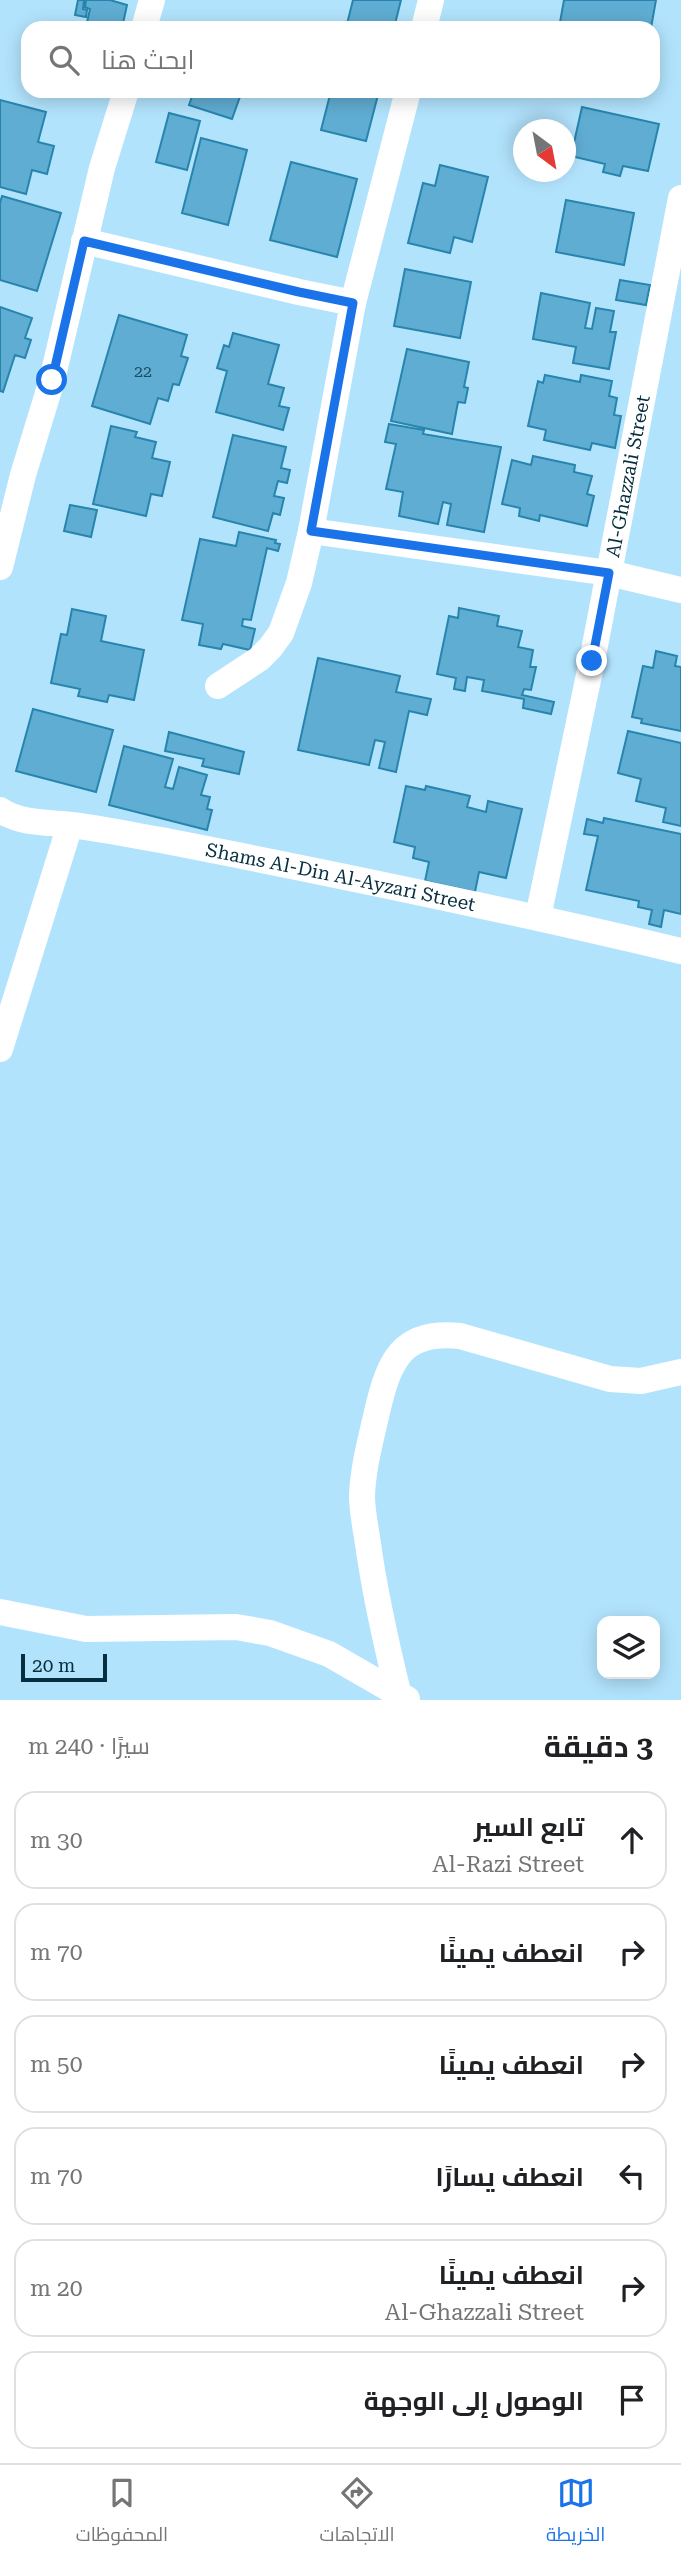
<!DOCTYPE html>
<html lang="ar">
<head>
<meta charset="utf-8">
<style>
  body { margin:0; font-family:"Roboto Serif",Cairo,serif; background:#f2f2f2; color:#202124; direction:rtl }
  .controls { position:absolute; right:21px; bottom:21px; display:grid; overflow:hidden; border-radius:14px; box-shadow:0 4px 18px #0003 }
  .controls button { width:63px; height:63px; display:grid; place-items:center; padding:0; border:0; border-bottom:2px solid #e0e0e0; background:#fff; color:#202124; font:35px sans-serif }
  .compass { position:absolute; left:513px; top:119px; width:63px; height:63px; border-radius:50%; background:#fff; box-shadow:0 4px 18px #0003; rotate:148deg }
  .scale { position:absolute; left:21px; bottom:18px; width:86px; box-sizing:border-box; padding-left:7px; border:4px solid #062e3e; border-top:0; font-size:19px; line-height:24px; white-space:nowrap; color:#062e3e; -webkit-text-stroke:5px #b2e3fd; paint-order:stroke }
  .stop { position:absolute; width:21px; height:21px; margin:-16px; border:5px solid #1a73e8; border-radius:50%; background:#fff }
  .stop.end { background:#1a73e8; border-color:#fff; box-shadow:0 2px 7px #0008 }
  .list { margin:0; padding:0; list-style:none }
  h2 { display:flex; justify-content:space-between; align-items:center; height:91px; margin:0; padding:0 28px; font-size:30px }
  h2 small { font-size:23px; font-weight:400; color:#757577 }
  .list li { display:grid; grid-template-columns:46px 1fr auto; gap:21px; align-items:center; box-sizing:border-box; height:98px; margin:0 14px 14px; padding:0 14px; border:2px solid #e0e0e0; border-radius:21px }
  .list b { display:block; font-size:26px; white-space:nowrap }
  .list p { margin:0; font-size:23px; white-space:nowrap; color:#757577 }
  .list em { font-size:23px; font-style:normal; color:#757577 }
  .icon { flex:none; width:38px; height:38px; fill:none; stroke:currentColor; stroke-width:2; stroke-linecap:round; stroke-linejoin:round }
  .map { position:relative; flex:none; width:681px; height:1700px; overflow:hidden; direction:ltr }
  .search { position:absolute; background:#fff; box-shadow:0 4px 18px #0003; left:21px; right:21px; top:21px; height:77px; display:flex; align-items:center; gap:18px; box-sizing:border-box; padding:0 24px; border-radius:21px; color:#757577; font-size:26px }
  .sheet { height:763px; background:#fff }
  nav { display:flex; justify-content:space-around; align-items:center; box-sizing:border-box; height:98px; border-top:2px solid #e0e0e0; background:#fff; font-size:19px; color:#757577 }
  nav a { display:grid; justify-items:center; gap:4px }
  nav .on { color:#1a73e8 }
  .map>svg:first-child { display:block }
</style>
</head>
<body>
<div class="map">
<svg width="681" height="1700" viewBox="0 0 681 1700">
  <rect width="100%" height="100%" fill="#b2e3fd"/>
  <path fill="#60add3" stroke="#2785ad" stroke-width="2" d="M78 0H84L83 9 87 10 86 17 75 15Z
    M86 0H110L127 5 122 28 86 27 90 9 85 7Z
    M353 0H401L394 28H346Z
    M564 0H656L651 28H559Z
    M194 91H242L232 119 189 105Z
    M247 91H265L263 97Z
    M331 91H379L366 141 321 130Z
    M0 100 46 112 38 142 54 146 47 174 32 170 26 194 0 187Z
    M582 107 659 124 648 171 623 166 620 176 603 172 605 164 571 156Z
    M169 113 200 121 187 170 156 162Z
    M201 138 247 150 228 225 182 213Z
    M291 162 357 179 337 257 270 240Z
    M440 165 488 177 472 242 454 237 450 253 408 243 423 183 435 186Z
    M2 196 61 213 37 291 0 280V203Z
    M566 200 634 213 624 265 556 252Z
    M405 269 471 282 460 338 394 326Z
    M620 280 650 285 646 305 616 300Z
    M541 293 590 303 585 328 592 329 596 308 614 311 610 332H616L609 369 573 363 576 347 533 339Z
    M0 307 32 318 25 338 31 340 25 358 15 355 3 392 0 391Z
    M119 315 187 335 181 356 188 358 179 385 173 384 168 401 158 398 150 424 92 406Z
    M233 333 279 345 268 384 284 388 279 406 289 408 283 430 216 412 227 371 217 368 224 345 229 347Z
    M407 349 469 362 464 387 468 388 465 403 458 402 452 434 391 421Z
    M545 375 580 382 581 375 612 381 609 396 617 398 614 415 621 416 615 448 592 443 590 450 544 440 546 430 528 426 538 381 543 383Z
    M389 424 424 430 423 434 501 447 484 532 447 525 451 504 443 502 438 524 399 516 403 492 386 489 396 444 385 442Z
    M111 426 137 432 135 437 156 442 152 458 170 462 162 496 151 494 146 516 93 504Z
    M233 435 286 447 281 468 290 470 287 483 278 481 274 496 284 498 280 515 273 513 268 531 213 517Z
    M533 456 575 465 574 472 592 476 587 494 594 496 587 526 540 515 539 521 519 516 520 508 502 504 512 460 531 465Z
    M70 505 97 510 91 537 64 531Z
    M239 532 276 540 275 543 280 544 278 551 267 548 251 620 243 619 242 626 255 629 250 650 223 644 221 649 199 645 203 624 182 620 200 539 236 546Z
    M459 608 499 616 497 626 522 631 518 647 533 650 530 667H536L531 690 524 689 522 695 554 702 551 714 523 708 524 699 482 691 484 680 467 677 465 691 454 689 456 678 437 674 449 616 458 618Z
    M72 609 106 616 101 641 144 650 134 700 109 695 107 702 78 696 80 689 51 683 61 634 67 635Z
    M656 651 677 656 675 666 681 667V731L641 723 642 719 632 717 643 666 653 668Z
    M318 658 400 676 396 692 431 699 427 715 409 711 396 772 379 768 385 742 375 740 369 765 298 750Z
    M33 709 113 730 96 792 16 771Z
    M628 731 681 743V826L663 822 666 808 636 801 641 779 618 773Z
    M169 732 244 752 239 774 202 766 204 759 165 751Z
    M124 746 173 759 165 787 173 789 179 767 207 775 201 795 210 797 207 809 212 810 207 830 109 805Z
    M406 786 425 790 426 786 470 796 467 807 486 812 488 801 522 809 506 878 479 872 475 892 425 881 429 862 413 858 415 847 394 842Z
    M604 818 681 834V914L664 910 661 927 649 924 652 910 638 907 639 901 586 890 598 836 584 834 587 819 603 823Z"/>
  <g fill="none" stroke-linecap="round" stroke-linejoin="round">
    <g stroke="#fff" stroke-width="26">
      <path d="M144 28 152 0"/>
      <path d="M424 28 431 0"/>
      <path d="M84 241 299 292 353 303"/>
      <path d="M311 531 609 573 681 590"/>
      <path d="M0 567 23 475 52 380 102 168 126 91"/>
      <path d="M218 686 259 659 270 648 281 633 299 583 311 531 353 303 408 91"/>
      <path id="s1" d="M0 810C21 824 48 822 72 825 102 829 132 835 161 840 335 874 509 910 681 951"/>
      <path id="s2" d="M538 917 592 661 681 198"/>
      <path d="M0 1049 70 825"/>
      <path d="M0 1612 86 1629 236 1627 270 1633 329 1654 407 1699"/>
      <path d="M398 1692C386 1643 375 1594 368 1544 366 1529 362 1512 362 1496 363 1467 371 1439 377 1412 389 1361 401 1330 460 1336L610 1379 641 1381 681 1372"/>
    </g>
  </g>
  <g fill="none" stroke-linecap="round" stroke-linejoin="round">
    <path stroke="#1a73e8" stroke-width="9" d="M52 380 84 241 299 292 353 303 311 531 609 573 592 661"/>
  </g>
  <g text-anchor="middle" stroke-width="5" stroke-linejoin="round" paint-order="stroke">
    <g font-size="16" fill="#1c4e63">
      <text x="143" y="377">22</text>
    </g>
    <g font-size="19" fill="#062e3e" stroke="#b2e3fd">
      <text dy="7" stroke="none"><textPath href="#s2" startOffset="450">Al-Ghazzali Street</textPath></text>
      <text dy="7" stroke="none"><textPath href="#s1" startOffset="348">Shams Al-Din Al-Ayzari Street</textPath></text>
    </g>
  </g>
</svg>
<div class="controls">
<button><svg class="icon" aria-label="layers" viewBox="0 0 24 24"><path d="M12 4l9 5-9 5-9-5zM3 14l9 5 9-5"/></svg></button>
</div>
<svg class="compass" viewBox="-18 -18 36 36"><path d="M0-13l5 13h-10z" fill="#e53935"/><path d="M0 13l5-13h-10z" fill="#757577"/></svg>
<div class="scale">20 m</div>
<div class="stop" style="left:52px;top:380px"></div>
<div class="stop end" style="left:592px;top:661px"></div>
<div class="search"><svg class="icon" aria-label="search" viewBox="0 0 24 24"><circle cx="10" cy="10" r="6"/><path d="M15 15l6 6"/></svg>ابحث هنا</div>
</div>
<section class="sheet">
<h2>3 دقيقة<small>سيرًا · 240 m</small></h2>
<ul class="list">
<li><svg class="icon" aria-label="ahead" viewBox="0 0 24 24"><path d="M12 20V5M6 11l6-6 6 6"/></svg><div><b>تابع السير</b><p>Al-Razi Street</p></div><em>30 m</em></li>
<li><svg class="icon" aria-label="right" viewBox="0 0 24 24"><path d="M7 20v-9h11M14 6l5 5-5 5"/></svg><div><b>انعطف يمينًا</b></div><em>70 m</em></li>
<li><svg class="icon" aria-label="right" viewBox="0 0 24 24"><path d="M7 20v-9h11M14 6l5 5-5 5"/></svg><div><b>انعطف يمينًا</b></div><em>50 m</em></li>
<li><svg class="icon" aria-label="left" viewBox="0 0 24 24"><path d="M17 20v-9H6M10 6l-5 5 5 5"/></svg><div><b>انعطف يسارًا</b></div><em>70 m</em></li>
<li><svg class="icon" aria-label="right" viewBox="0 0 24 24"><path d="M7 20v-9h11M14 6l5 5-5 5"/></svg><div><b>انعطف يمينًا</b><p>Al-Ghazzali Street</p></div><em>20 m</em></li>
<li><svg class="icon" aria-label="arrive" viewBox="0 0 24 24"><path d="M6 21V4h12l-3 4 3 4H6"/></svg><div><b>الوصول إلى الوجهة</b></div></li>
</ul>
</section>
<nav>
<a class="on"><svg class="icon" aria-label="map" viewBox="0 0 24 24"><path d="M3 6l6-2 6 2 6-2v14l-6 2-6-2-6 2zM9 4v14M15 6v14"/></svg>الخريطة</a>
<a><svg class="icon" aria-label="directions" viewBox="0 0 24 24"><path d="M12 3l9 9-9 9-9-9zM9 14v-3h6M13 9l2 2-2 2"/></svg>الاتجاهات</a>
<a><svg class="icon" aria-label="saved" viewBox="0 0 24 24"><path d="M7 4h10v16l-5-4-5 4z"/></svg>المحفوظات</a>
</nav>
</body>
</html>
